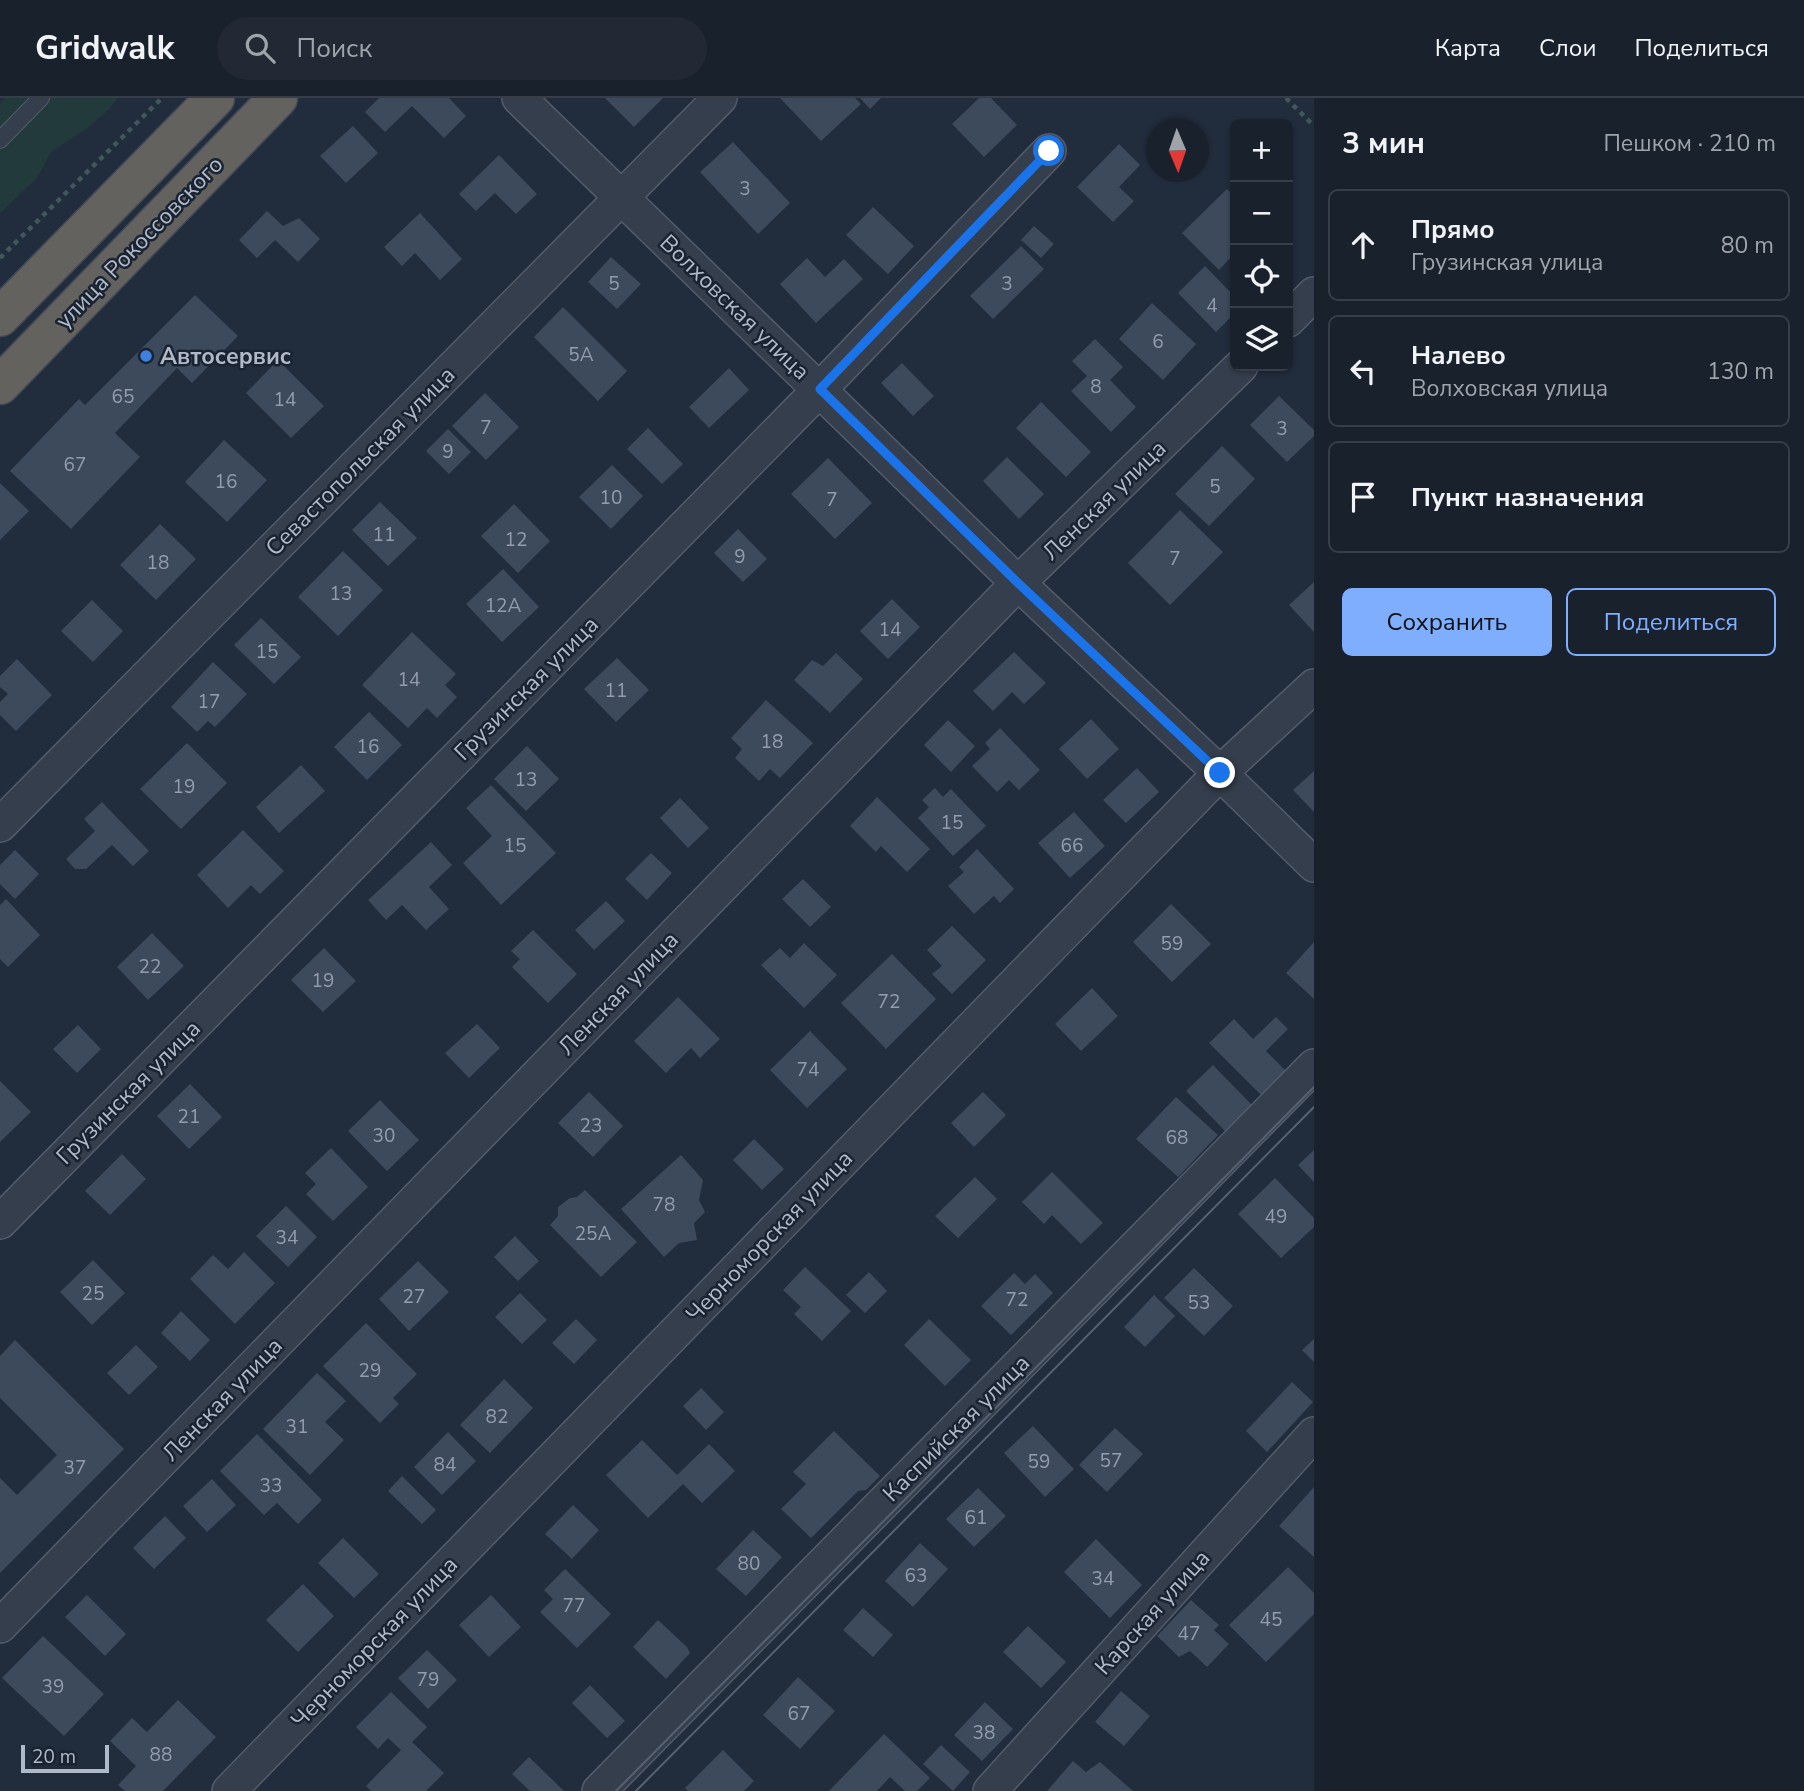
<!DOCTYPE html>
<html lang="ru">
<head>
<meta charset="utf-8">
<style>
  body { margin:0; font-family:"Nunito Sans",sans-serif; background:#222935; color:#f1f3f6 }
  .controls { position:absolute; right:21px; top:21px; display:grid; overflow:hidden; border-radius:10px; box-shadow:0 2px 5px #0004 }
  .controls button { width:63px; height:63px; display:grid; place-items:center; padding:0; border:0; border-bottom:2px solid #373e49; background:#19212d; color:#f1f3f6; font:35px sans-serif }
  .compass { position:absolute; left:1146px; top:21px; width:63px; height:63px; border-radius:50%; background:#19212d; box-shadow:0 2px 5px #0004; rotate:178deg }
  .scale { position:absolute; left:21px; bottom:18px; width:88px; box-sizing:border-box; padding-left:7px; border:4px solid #b0b9c8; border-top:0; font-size:19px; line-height:24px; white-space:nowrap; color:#b0b9c8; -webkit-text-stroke:5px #1a2331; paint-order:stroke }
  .stop { position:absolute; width:21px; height:21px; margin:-16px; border:5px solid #1a73e8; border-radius:50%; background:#fff }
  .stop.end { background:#1a73e8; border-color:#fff; box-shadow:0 2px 7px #0008 }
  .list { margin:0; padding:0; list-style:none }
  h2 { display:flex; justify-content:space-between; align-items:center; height:91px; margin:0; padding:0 28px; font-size:30px }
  h2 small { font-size:23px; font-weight:400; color:#9fa3aa }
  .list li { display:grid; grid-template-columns:46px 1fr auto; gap:21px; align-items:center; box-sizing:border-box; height:112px; margin:0 14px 14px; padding:0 14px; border:2px solid #373e49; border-radius:10px }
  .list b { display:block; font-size:26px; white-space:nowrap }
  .list p { margin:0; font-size:23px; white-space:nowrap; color:#9fa3aa }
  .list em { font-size:23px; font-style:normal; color:#9fa3aa }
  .actions { display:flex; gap:14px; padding:21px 28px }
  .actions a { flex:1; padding:16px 0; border:2px solid #7faefe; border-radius:10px; text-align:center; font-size:24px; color:#7faefe }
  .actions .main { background:#7faefe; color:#111 }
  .icon { flex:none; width:38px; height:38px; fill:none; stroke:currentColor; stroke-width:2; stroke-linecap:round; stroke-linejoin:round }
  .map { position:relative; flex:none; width:1314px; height:1693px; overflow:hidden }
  header { display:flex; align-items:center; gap:42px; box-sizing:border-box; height:98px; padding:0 35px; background:#19212d; border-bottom:2px solid #373e49 }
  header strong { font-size:33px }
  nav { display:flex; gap:38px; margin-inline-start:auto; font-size:24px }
  .search { width:490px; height:63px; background:#222935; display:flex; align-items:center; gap:18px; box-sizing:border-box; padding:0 24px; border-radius:38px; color:#9fa3aa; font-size:26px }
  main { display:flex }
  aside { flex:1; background:#19212d }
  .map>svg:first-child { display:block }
</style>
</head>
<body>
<header>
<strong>Gridwalk</strong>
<div class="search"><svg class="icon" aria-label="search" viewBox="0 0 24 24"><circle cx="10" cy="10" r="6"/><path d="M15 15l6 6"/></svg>Поиск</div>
<nav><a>Карта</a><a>Слои</a><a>Поделиться</a></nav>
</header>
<main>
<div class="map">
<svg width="1314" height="1693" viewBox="0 0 1314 1693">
  <rect width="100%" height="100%" fill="#212c3c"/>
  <path fill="#233a3d" d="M5 0H118L109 11 89 29 51 54 37 80 0 115V5Z"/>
  <path fill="#3d4a5c" d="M379 0H449L466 18 444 40 412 8 385 34 365 14Z
    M605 0H663L634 29Z
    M780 0H855L861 6 821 43Z
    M860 0H881L870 11Z
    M979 0H991L1017 27 984 59 952 26Z
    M353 28 378 55 346 85 320 58Z
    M733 44 790 105 758 136 700 74Z
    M1119 46 1140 67 1119 89 1134 103 1113 124 1077 89Z
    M499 57 537 96 516 116 495 95 476 113 459 96Z
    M1227 91 1235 99V155L1219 172 1182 135Z
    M873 109 914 148 888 176 846 137Z
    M267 113 283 128 299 120 320 141 298 164 275 142 257 160 239 142Z
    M420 115 462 161 440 182 415 155 402 168 384 149Z
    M1034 128 1054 146 1041 160 1021 142Z
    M1021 148 1044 171 993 221 970 198Z
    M611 159 641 186 617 211 588 184Z
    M807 160 825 179 844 161 863 181 816 225 780 186Z
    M1205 168 1235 199V215L1216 234 1178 195Z
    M195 197 238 238 192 285 177 270 115 335 140 359 71 431 10 373 79 301 85 307Z
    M1152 205 1196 246 1163 282 1119 241Z
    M563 209 627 273 598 303 534 239Z
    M1095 241 1123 269 1110 282 1136 309 1111 334 1071 293 1087 278 1072 263Z
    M278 262 324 308 291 340 246 295Z
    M902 265 934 298 913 318 881 285Z
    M729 270 749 292 709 330 689 309Z
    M485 295 519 329 486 362 452 328Z
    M1279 298 1314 332V338L1287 364 1250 327Z
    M1041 304 1091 354 1066 379 1016 330Z
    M648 330 683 366 662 386 627 351Z
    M448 331 471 354 449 376 426 353Z
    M224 342 267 382 227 424 185 384Z
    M1222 348 1255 381 1209 428 1175 396Z
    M1007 359 1044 396 1019 421 983 383Z
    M828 360 872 405 835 441 791 396Z
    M612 367 643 398 611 431 579 399Z
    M0 385 29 413 0 442Z
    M380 404 417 440 388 468 352 432Z
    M514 406 550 443 518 475 481 438Z
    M1180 412 1223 454 1170 507 1128 465Z
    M160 426 196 461 156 502 120 467Z
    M738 431 767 461 743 484 714 455Z
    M343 453 383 492 338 538 298 499Z
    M503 471 539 509 502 544 466 506Z
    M1314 484V534L1289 507Z
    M892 501 920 529 888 561 860 533Z
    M92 502 123 533 93 564 61 533Z
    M261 520 301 559 274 586 234 547Z
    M412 534 456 576 445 587 457 599 437 620 427 610 408 630 362 587Z
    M1014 554 1046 585 1024 606 1012 594 993 613 973 593Z
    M836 555 863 581 830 615 794 582 812 562 823 568Z
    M617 560 649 592 616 624 584 591Z
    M17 561 52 597 16 633 0 617V604L8 596 0 589V578Z
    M213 564 247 596 215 629 208 623 197 634 171 609Z
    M766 602 813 645 780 680 770 671 759 683 735 660 742 651 731 640Z
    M369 614 402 647 367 682 334 649Z
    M1091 621 1119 651 1087 681 1059 651Z
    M948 622 975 648 951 674 924 647Z
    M1000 630 1040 672 1019 692 1009 682 997 694 972 668 990 651 985 645Z
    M187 645 227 685 181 731 140 691Z
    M527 648 559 681 526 713 494 681Z
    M301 667 325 693 279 735 256 709Z
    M1137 670 1159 694 1126 725 1103 702Z
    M1314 673V714L1293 692Z
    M491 687 556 755 501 807 463 765 492 738 466 710Z
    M935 690 943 699 951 691 986 728 953 758 918 720 929 709 922 702Z
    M877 699 930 751 907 774 881 748 876 754 850 728Z
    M680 700 709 730 688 750 660 720Z
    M102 704 149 753 133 768 112 747 86 771H75L66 761 95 733 84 721Z
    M1074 714 1105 748 1070 780 1038 745Z
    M243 732 284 773 260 796 251 787 228 810 197 777Z
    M431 744 452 767 429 789 449 811 426 832 402 807 386 822 368 802Z
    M977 751 1014 791 1000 805 994 798 974 816 948 788 964 774 959 769Z
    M15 752 39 776 15 801 0 786V767Z
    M651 755 672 775 647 802 625 781Z
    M803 781 831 809 810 829 782 801Z
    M6 801 40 837 8 869 0 861V807Z
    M606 803 625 823 594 852 575 832Z
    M1171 806 1211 846 1172 884 1133 844Z
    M952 828 986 862 952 896 932 876 942 868 927 852Z
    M533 832 577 876 548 905 512 869 520 861 511 853Z
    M152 835 184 868 148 902 117 869Z
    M1314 844V901L1286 875Z
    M804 845 837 877 804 910 761 867 780 850 790 860Z
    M324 850 356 883 323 914 291 882Z
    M892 856 936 901 886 951 841 905Z
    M1092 890 1118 918 1081 953 1055 926Z
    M678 899 720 941 700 960 691 950 666 975 634 943Z
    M1276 919 1288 931 1266 953 1286 973 1261 997 1209 945 1234 921 1253 941Z
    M477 926 500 950 469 980 445 955Z
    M78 927 101 951 77 975 53 951Z
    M810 933 847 971 807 1010 770 972Z
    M1213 967 1253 1008 1226 1034 1186 993Z
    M0 983 31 1014 0 1044Z
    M190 986 222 1019 189 1051 157 1018Z
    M589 994 623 1028 593 1059 558 1025Z
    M983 994 1006 1017 974 1049 951 1025Z
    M1176 999 1218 1037 1178 1079 1136 1041Z
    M380 1002 419 1042 387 1073 348 1033Z
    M754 1041 784 1071 762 1092 733 1062Z
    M331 1050 368 1089 333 1123 306 1096 316 1086 305 1075Z
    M1314 1052V1084L1298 1067Z
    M122 1056 146 1081 110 1117 85 1093Z
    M681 1057 703 1082 699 1102 705 1114 694 1125 697 1142 679 1145 664 1159 621 1111Z
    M1052 1074 1103 1125 1081 1146 1052 1117 1044 1126 1022 1104Z
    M975 1079 997 1101 958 1140 935 1118Z
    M1275 1080 1314 1120V1129L1281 1160 1238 1116Z
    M585 1092 637 1144 601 1179 550 1127 558 1118V1109L570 1100 577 1099Z
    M286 1108 317 1139 288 1169 256 1138Z
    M515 1138 539 1163 518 1183 494 1159Z
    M244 1154 275 1185 235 1226 190 1181 213 1157 228 1171Z
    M93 1162 125 1195 92 1227 60 1194Z
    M418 1163 449 1194 409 1233 379 1201Z
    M805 1169 851 1213 822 1243 794 1216 801 1209 783 1192Z
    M1194 1170 1233 1208 1204 1238 1164 1200Z
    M869 1174 887 1193 865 1215 846 1197Z
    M1014 1175 1025 1186 1035 1176 1053 1195 1011 1237 981 1208Z
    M520 1195 547 1222 522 1246 495 1219Z
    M1154 1197 1175 1218 1145 1249 1124 1229Z
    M181 1213 210 1242 190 1263 161 1235Z
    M576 1221 597 1242 574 1266 552 1245Z
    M929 1221 971 1262 945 1288 904 1247Z
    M366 1225 417 1276 393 1300 399 1306 380 1325 323 1268Z
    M1314 1241V1264L1302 1252Z
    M15 1242 124 1351 0 1475V1380L17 1397 57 1357 0 1300V1258Z
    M136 1247 158 1269 129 1297 107 1275Z
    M317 1275 346 1303 325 1324 344 1342 310 1377 263 1331Z
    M504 1281 533 1310 490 1355 460 1327Z
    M1292 1284 1313 1304 1267 1354 1246 1333Z
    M701 1290 724 1314 706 1332 683 1308Z
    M1033 1328 1074 1371 1045 1399 1004 1355Z
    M1115 1330 1143 1356 1107 1394 1079 1367Z
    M834 1333 880 1378 866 1392 858 1393 811 1440 781 1411 806 1386 793 1374Z
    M448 1334 476 1363 442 1397 414 1369Z
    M257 1336 322 1402 298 1426 277 1405 264 1417 220 1373Z
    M642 1342 677 1377 709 1346 735 1373 702 1405 683 1386 648 1420 606 1377Z
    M402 1378 436 1412 422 1426 388 1393Z
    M212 1381 236 1407 207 1434 183 1408Z
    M1314 1389V1459L1279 1428Z
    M978 1390 1006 1418 974 1449 946 1421Z
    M573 1407 599 1432 572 1461 545 1436Z
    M165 1418 186 1440 154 1471 133 1450Z
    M753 1432 782 1459 746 1498 716 1471Z
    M343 1440 379 1476 354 1500 318 1465Z
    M1096 1441 1142 1487 1110 1520 1064 1474Z
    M920 1445 948 1471 913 1509 885 1483Z
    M1288 1469 1314 1495V1516L1266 1564 1229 1527Z
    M565 1471 611 1516 577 1550 540 1514 553 1501 544 1492Z
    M303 1486 334 1518 298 1554 266 1522Z
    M87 1497 126 1536 105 1558 65 1519Z
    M491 1497 521 1529 489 1559 459 1527Z
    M1191 1502 1219 1527 1214 1532 1229 1546 1207 1569 1190 1553 1179 1559 1157 1538Z
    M863 1510 893 1537 873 1559 843 1532Z
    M658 1522 687 1549 690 1555 666 1581 633 1549Z
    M1028 1528 1066 1564 1041 1590 1003 1554Z
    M43 1538 104 1596 64 1638 2 1580Z
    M427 1552 457 1582 428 1611 398 1580Z
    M798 1579 835 1613 800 1651 763 1617Z
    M590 1587 625 1623 607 1640 572 1605Z
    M1121 1593 1150 1618 1124 1648 1095 1624Z
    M391 1594 427 1629 412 1644 444 1675 426 1693H371L366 1688 401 1652 388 1640 378 1651 356 1629Z
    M178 1602 216 1639 163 1693H125L118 1687 136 1668 110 1643 132 1620 147 1634Z
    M985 1604 1013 1631 982 1663 954 1637Z
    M884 1636 930 1680 917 1693H905L890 1679 877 1693H829Z
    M941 1647 970 1674 953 1693 923 1666Z
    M723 1652 754 1683 744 1693H688L685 1690Z
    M529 1659 564 1693H530L512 1676Z
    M1073 1663 1086 1674 1100 1664 1133 1693H1047Z"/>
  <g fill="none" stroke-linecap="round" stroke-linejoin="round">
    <g stroke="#535c6a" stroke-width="18">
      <path id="service" d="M0 42 41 0"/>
    </g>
    <g stroke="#535c6a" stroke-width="36">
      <path id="minor" d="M519 0 1018 485 1220 675 1314 767
        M1288 222 1314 196
        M0 727 720 0
        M0 1124 820 291 1049 53
        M0 1528 1018 485 1241 268
        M229 1693 1220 675 1314 588
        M599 1693 1314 968
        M990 1693 1314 1336"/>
    </g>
    <g stroke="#404957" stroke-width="41">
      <path id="trunk" d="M0 219 215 0
        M0 287 278 0"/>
    </g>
    <path stroke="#41575a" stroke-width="4.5" stroke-dasharray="5 5" stroke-linecap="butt" d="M1286 0 1314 28
      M0 160 162 0"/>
    <use href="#service" stroke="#353e4c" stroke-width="16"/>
    <use href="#minor" stroke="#353e4c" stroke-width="33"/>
    <use href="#trunk" stroke="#63625f" stroke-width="38"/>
    <path stroke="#566274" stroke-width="2" d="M616 1693 1314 989
      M636 1693 1314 1009"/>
  </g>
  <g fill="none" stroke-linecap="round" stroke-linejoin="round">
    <path stroke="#1a73e8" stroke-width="9" d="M1049 53 820 291 1018 485 1220 675"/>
  </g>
  <circle fill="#3f7fe0" stroke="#1a2331" stroke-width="2.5" cx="146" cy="258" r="7"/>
  <g text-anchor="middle" stroke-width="5" stroke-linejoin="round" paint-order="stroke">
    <g font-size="19" fill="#939dad">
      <text x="745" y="97">3</text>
      <text x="614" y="192">5</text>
      <text x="1007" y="192">3</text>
      <text x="1212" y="214">4</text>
      <text x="1158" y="250">6</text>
      <text x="581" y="263">5А</text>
      <text x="1096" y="295">8</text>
      <text x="123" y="305">65</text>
      <text x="285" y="308">14</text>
      <text x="486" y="336">7</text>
      <text x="1282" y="337">3</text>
      <text x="448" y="360">9</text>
      <text x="75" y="373">67</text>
      <text x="226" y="390">16</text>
      <text x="1215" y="395">5</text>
      <text x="611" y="406">10</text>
      <text x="832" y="408">7</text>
      <text x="384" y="443">11</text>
      <text x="516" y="448">12</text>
      <text x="740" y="465">9</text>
      <text x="1175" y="467">7</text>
      <text x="158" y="471">18</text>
      <text x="341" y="502">13</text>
      <text x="503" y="514">12А</text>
      <text x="890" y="538">14</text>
      <text x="267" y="560">15</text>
      <text x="409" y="588">14</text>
      <text x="616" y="599">11</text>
      <text x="209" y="610">17</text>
      <text x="772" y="650">18</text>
      <text x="368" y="655">16</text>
      <text x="526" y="688">13</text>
      <text x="184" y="695">19</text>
      <text x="952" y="731">15</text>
      <text x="515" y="754">15</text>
      <text x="1072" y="754">66</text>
      <text x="1172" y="852">59</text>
      <text x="150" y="875">22</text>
      <text x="323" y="889">19</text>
      <text x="889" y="910">72</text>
      <text x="808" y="978">74</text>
      <text x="189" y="1025">21</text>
      <text x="591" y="1034">23</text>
      <text x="384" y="1044">30</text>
      <text x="1177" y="1046">68</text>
      <text x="664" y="1113">78</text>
      <text x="1276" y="1125">49</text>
      <text x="593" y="1142">25А</text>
      <text x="287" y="1146">34</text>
      <text x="93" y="1202">25</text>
      <text x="414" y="1205">27</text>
      <text x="1017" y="1208">72</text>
      <text x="1199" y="1211">53</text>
      <text x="370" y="1279">29</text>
      <text x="497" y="1325">82</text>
      <text x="297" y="1335">31</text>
      <text x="1111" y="1369">57</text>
      <text x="1039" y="1370">59</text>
      <text x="445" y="1373">84</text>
      <text x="75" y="1376">37</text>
      <text x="271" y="1394">33</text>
      <text x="976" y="1426">61</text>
      <text x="749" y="1472">80</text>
      <text x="916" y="1484">63</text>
      <text x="1103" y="1487">34</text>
      <text x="574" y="1514">77</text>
      <text x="1271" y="1528">45</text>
      <text x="1189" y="1542">47</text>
      <text x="428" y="1588">79</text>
      <text x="53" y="1595">39</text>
      <text x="799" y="1622">67</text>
      <text x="984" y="1641">38</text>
      <text x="161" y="1663">88</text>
    </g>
    <g font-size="23" fill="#b0b9c8" stroke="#1a2331">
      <text transform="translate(139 144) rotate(-46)" y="8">улица Рокоссовского</text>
      <text transform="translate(735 209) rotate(44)" y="8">Волховская улица</text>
      <text transform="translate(360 363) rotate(-45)" y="8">Севастопольская улица</text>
      <text transform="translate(1104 402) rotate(-44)" y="8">Ленская улица</text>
      <text transform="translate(526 590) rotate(-45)" y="8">Грузинская улица</text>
      <text transform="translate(618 895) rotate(-46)" y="8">Ленская улица</text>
      <text transform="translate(128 994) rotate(-45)" y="8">Грузинская улица</text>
      <text transform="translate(769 1138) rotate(-46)" y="8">Черноморская улица</text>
      <text transform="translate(222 1301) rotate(-46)" y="8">Ленская улица</text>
      <text transform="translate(956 1330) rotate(-45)" y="8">Каспийская улица</text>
      <text transform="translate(1152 1514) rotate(-48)" y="8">Карская улица</text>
      <text transform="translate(374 1544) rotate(-46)" y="8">Черноморская улица</text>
    </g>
    <g font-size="23" font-weight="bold" fill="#b0b9c8" stroke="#1a2331" text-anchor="start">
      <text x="160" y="266">Автосервис</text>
    </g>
  </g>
</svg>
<div class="controls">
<button>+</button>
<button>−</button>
<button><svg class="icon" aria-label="locate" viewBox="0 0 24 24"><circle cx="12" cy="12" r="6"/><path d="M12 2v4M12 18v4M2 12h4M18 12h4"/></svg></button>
<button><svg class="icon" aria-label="layers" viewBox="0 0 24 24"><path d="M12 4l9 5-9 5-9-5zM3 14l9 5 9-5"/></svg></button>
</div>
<svg class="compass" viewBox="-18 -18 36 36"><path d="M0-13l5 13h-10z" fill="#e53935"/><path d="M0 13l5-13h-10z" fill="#9fa3aa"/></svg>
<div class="scale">20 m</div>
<div class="stop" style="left:1049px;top:53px"></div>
<div class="stop end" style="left:1220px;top:675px"></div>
</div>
<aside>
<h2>3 мин<small>Пешком · 210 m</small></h2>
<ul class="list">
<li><svg class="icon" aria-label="ahead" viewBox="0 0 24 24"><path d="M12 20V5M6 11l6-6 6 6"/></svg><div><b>Прямо</b><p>Грузинская улица</p></div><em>80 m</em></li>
<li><svg class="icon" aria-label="left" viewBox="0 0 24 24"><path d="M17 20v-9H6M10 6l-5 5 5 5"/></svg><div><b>Налево</b><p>Волховская улица</p></div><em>130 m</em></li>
<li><svg class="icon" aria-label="arrive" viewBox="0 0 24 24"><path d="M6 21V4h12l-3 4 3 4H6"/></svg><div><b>Пункт назначения</b></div></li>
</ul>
<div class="actions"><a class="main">Сохранить</a><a>Поделиться</a></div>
</aside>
</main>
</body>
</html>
